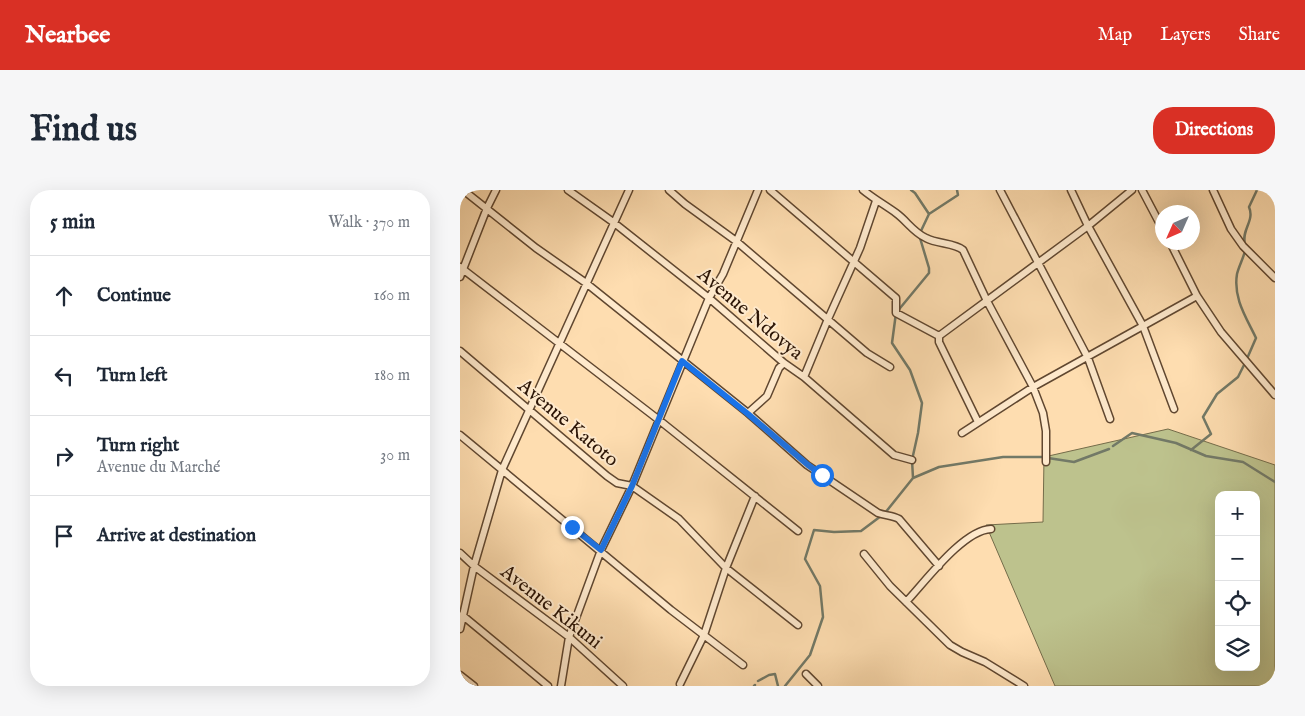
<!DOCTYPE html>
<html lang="en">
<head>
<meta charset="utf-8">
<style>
  body { margin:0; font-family:"IM FELL English",serif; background:#f6f6f7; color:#1f2937 }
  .controls { position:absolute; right:15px; bottom:15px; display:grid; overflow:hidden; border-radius:10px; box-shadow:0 5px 20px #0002 }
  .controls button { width:45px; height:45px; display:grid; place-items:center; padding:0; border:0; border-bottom:1px solid #e0e1e3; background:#fff; color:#1f2937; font:25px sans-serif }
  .compass { position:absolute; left:695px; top:15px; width:45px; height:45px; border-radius:50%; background:#fff; box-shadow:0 5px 20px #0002; rotate:225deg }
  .stop { position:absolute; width:15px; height:15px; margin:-11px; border:4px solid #1a73e8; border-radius:50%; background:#fff }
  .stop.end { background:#1a73e8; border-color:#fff; box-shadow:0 1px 5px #0008 }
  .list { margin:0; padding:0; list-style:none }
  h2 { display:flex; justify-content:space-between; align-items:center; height:65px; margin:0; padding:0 20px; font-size:21px }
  h2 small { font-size:16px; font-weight:400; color:#747a83 }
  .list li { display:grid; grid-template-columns:32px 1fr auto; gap:15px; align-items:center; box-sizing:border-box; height:80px; padding:0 20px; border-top:1px solid #e0e1e3 }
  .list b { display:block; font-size:19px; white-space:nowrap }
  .list p { margin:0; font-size:16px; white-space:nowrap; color:#747a83 }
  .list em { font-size:16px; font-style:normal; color:#747a83 }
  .icon { flex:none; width:28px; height:28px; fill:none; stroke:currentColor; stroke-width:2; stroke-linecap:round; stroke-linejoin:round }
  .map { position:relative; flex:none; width:815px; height:496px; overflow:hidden; border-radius:20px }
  header { display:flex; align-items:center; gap:30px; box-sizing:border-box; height:70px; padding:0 25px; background:#d93025; color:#fff }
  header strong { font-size:24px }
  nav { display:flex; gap:28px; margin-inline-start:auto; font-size:18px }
  .intro { display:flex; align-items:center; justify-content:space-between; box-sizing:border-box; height:120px; padding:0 30px }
  h1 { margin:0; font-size:35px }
  .button { padding:12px 22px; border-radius:20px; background:#d93025; color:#fff; font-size:18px; font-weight:700 }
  main { display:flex; gap:30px; padding:0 30px }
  aside { flex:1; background:#fff; border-radius:20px; box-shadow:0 5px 20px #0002 }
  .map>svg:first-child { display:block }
</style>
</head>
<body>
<header>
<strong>Nearbee</strong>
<nav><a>Map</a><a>Layers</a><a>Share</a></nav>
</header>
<div class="intro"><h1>Find us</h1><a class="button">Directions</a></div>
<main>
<aside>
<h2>5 min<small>Walk · 370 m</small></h2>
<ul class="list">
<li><svg class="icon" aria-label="ahead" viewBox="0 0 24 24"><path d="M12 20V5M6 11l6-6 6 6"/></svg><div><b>Continue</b></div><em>160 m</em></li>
<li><svg class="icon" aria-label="left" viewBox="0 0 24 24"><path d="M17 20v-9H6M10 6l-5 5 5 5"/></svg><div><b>Turn left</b></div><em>180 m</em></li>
<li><svg class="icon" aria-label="right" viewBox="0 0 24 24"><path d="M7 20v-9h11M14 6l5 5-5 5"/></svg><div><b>Turn right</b><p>Avenue du Marché</p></div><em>30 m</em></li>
<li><svg class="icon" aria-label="arrive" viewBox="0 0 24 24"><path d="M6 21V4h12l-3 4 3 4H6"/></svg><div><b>Arrive at destination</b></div></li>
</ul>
</aside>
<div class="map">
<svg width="815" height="496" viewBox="0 0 815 496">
  <rect width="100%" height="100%" fill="#feddb0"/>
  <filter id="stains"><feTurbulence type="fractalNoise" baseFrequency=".004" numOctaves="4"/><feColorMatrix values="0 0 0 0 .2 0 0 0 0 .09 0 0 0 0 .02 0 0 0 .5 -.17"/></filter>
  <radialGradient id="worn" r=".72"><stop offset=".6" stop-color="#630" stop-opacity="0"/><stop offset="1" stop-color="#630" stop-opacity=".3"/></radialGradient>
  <path fill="#bdc28d" stroke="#746c4a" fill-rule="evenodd" d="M708 239 815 275V496H595L526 335 583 332 584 267ZM759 305H796V477H759Z"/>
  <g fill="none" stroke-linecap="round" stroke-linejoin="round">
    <path stroke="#727967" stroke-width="2.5" d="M451 0 455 3 469 24
      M460 43 469 24 498 5 497 0
      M785 54C781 40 795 31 789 17L797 0
      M653 256 672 243 716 253 746 266 783 272 815 292
      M731 260 751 244 743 227 757 204 778 187 786 171 796 148C786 127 773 108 777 84 779 76 783 69 785 61
      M588 268 614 272 649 259
      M453 288 452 270 458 243 462 213 450 180 432 153 436 123 469 83V78L460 48
      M425 323 453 288 479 277 543 267H583
      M298 491 309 485 315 484 318 496
      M294 496 295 495
      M325 496 350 465 363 427 360 396 345 369 354 340 374 342 401 341 421 326"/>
    <g stroke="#604730" stroke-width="9">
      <path id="street" d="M3 0 76 58 126 93 288 223 347 275 418 323C426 326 432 325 439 329L479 376
        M108 0 153 32 249 108 324 173 344 187 434 265 452 270
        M209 0 225 14 276 51 407 163 430 177
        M310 0 436 108V123L479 146
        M403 0C414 9 425 15 436 23 447 31 453 42 466 48 477 54 495 53 503 60L527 111 573 197 583 223 586 241V272
        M540 0 628 168 650 229
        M611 0 628 36 683 136 714 219
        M682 0 702 38
        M753 0 771 39 783 56 815 88
        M710 52 737 106 761 142 815 205
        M0 77 199 230 338 341
        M0 87 27 18 36 0
        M479 146 628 36 672 0
        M479 146V152L518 232
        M0 161 147 286 157 293 172 296 219 329 266 378 338 435
        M344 187 368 129 400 58 416 11
        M288 223 307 206 319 178 324 173
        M502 243 573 197 737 106
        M0 245 211 420 283 475
        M0 363 14 376 109 447 163 496
        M404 364 430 396 490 455 502 462 525 472 564 496
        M446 412C465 392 503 340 531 339
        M2 425 88 496
        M0 439 14 376 42 280 169 0
        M346 484 358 496
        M0 485 14 496
        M220 494 244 445 266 378 295 306
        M101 496 109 447 141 360 172 296 249 108 263 84 298 0"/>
    </g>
    <use href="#street" stroke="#fee9cc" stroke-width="6"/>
  </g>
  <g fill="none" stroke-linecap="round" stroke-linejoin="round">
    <path stroke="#1a73e8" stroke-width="6" d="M112 337 141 360 172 296 222 171 288 224 348 275 362 285"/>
  </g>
  <g text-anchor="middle" stroke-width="4" stroke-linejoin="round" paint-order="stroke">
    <g font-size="20" fill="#2c1506" stroke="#fee9cc">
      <text transform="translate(291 123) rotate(40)" y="7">Avenue Ndovya</text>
      <text transform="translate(109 232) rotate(40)" y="7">Avenue Katoto</text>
      <text transform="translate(92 416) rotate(38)" y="7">Avenue Kikuni</text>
    </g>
  </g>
  <rect width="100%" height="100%" filter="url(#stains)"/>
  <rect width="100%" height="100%" fill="url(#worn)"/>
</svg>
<div class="controls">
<button>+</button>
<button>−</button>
<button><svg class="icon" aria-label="locate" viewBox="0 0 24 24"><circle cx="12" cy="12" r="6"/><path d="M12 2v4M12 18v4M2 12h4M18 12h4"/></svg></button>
<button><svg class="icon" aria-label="layers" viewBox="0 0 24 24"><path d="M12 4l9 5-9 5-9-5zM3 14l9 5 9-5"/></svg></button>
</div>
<svg class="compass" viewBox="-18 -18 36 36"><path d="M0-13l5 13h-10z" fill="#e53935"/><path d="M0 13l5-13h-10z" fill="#747a83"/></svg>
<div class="stop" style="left:362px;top:285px"></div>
<div class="stop end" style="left:112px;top:337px"></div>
</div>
</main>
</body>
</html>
